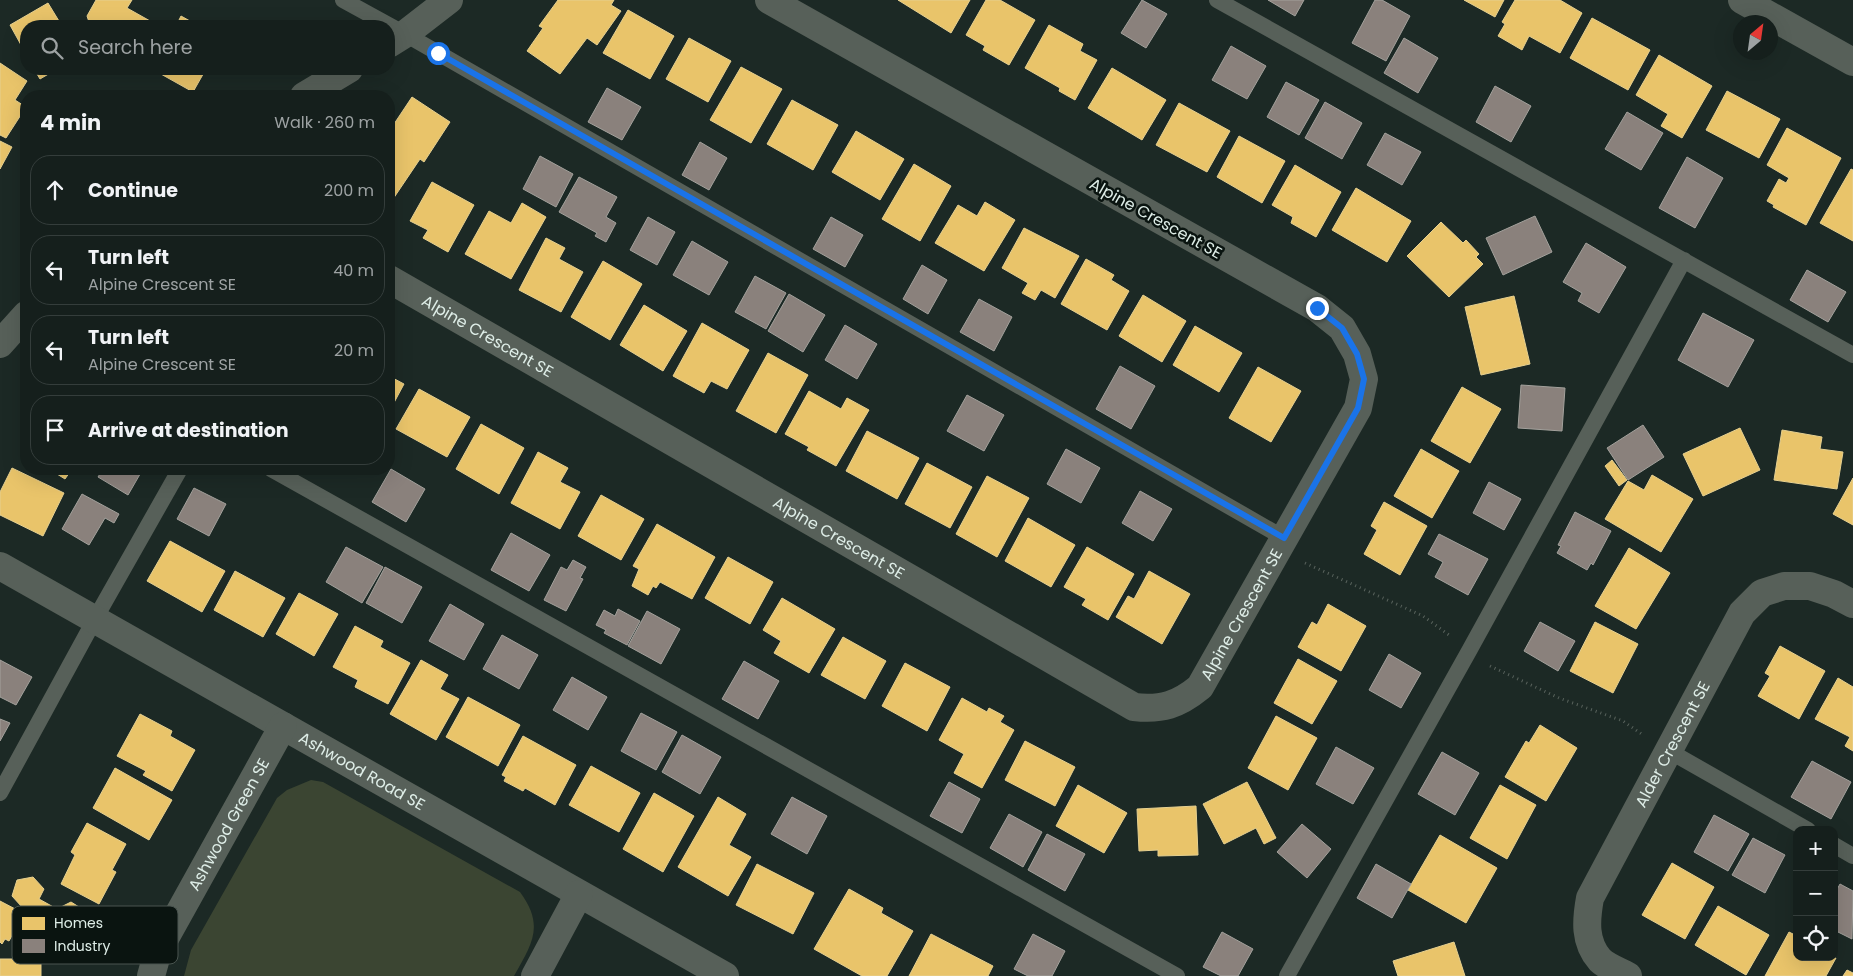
<!DOCTYPE html>
<html lang="en">
<head>
<meta charset="utf-8">
<style>
  body { margin:0; font-family:Poppins,sans-serif; background:#1e2725; color:#f1f3f6 }
  .controls { position:absolute; right:15px; bottom:15px; display:grid; overflow:hidden; border-radius:10px; box-shadow:0 5px 20px #0002 }
  .controls button { width:45px; height:45px; display:grid; place-items:center; padding:0; border:0; border-bottom:1px solid #343d3b; background:#151f1c; color:#f1f3f6; font:25px sans-serif }
  .compass { position:absolute; left:1733px; top:15px; width:45px; height:45px; border-radius:50%; background:#151f1c; box-shadow:0 5px 20px #0002; rotate:29deg }
  .stop { position:absolute; width:15px; height:15px; margin:-11px; border:4px solid #1a73e8; border-radius:50%; background:#fff }
  .stop.end { background:#1a73e8; border-color:#fff; box-shadow:0 1px 5px #0008 }
  .list { margin:0; padding:0; list-style:none }
  h2 { display:flex; justify-content:space-between; align-items:center; height:65px; margin:0; padding:0 20px; font-size:21px }
  h2 small { font-size:16px; font-weight:400; color:#9da2a3 }
  .list li { display:grid; grid-template-columns:32px 1fr auto; gap:15px; align-items:center; box-sizing:border-box; height:70px; margin:0 10px 10px; padding:0 10px; border:1px solid #343d3b; border-radius:20px }
  .list b { display:block; font-size:19px; white-space:nowrap }
  .list p { margin:0; font-size:16px; white-space:nowrap; color:#9da2a3 }
  .list em { font-size:16px; font-style:normal; color:#9da2a3 }
  .icon { flex:none; width:28px; height:28px; fill:none; stroke:currentColor; stroke-width:2; stroke-linecap:round; stroke-linejoin:round }
  .map { position:relative; flex:none; width:1853px; height:976px; overflow:hidden }
  .search { position:absolute; background:#151f1c; box-shadow:0 5px 20px #0002; left:20px; top:20px; width:375px; height:55px; display:flex; align-items:center; gap:12px; box-sizing:border-box; padding:0 18px; border-radius:20px; color:#9da2a3; font-size:19px }
  .panel { position:absolute; background:#151f1c; box-shadow:0 5px 20px #0002; left:20px; top:90px; width:375px; height:385px; border-radius:20px }
  .map>svg:first-child { display:block }
</style>
</head>
<body>
<div class="map">
<svg width="1853" height="976" viewBox="0 0 1853 976">
  <rect width="100%" height="100%" fill="#1c2925"/>
  <path fill="#3b4532" d="M311 780 323 782 520 892C545 926 532 944 514 976H184L191 950 277 798 287 790Z"/>
  <path fill="#e9c46a" stroke="#e6d090" d="M96 0H132L127 8 159 26H93L90 25 87 16Z
    M558 0H614L611 5 621 11 597 45 587 38 560 74 527 51 543 28 539 26Z
    M898 0H970L951 33Z
    M986 0H1000L1035 20 1009 65 983 50 985 46 966 35Z
    M1464 0H1504L1495 17Z
    M1515 0H1560L1582 13 1560 53 1529 36 1522 50 1498 36 1505 24 1502 22Z
    M48 3 62 26H26V54L10 25Z
    M628 10 674 36 650 79 603 53Z
    M181 16 199 26H176Z
    M1592 18 1650 50 1628 90 1570 58Z
    M1049 25 1083 44 1080 51 1097 60 1075 100 1059 91 1060 88 1025 68Z
    M689 38 731 61 708 102 666 79Z
    M1659 55 1712 86 1682 138 1661 126 1668 114 1636 95Z
    M0 63 27 81 15 100 26 107 6 138 0 135Z
    M741 67 782 89 751 143 710 120Z
    M1112 68 1166 100 1142 140 1088 108Z
    M34 69H57L40 79Z
    M152 69H206L193 92Z
    M1727 91 1780 119 1759 158 1706 130Z
    M412 97 450 122 424 162 420 159 389 205V121L394 124Z
    M792 100 838 125 813 170 767 144Z
    M1179 103 1230 131 1207 172 1156 145Z
    M1787 128 1841 158 1806 225 1773 207 1774 205 1767 201 1779 179 1786 183 1789 178 1767 165Z
    M856 131 904 159 880 200 832 172Z
    M1239 136 1285 161 1262 203 1217 177Z
    M0 141 12 147 0 169Z
    M914 164 951 186 920 241 882 219Z
    M1295 165 1341 192 1316 237 1291 223 1293 217 1272 205Z
    M1851 169 1853 170V241L1820 223Z
    M432 182 474 205 448 252 423 238 428 230 410 221Z
    M1356 188 1411 221 1387 262 1332 230Z
    M985 202 1015 220 984 271 935 243 958 205 977 216Z
    M522 203 546 217 511 279 465 254 489 211 511 223Z
    M1441 222 1463 243 1466 240 1479 254 1476 257 1483 264 1449 297 1407 256Z
    M1024 228 1079 256 1055 298 1041 290 1035 300 1022 293 1028 283 1002 268Z
    M546 238 565 248 559 259 583 272 561 312 519 290Z
    M1086 259 1114 275 1111 280 1129 291 1107 330 1061 304Z
    M603 261 642 284 610 340 571 317Z
    M1143 295 1186 321 1162 362 1119 336Z
    M1514 296 1530 364 1481 375 1465 307Z
    M644 305 687 331 663 371 620 345Z
    M702 323 749 350 727 389 711 381 704 393 673 376Z
    M1195 326 1242 353 1219 392 1173 365Z
    M768 353 808 375 776 433 736 411Z
    M1258 367 1301 391 1271 442 1229 418Z
    M389 376 404 384 389 412Z
    M1462 387 1501 409 1470 463 1431 441Z
    M419 389 470 417 447 457 396 429Z
    M809 391 841 409 847 398 869 410 836 466 807 450 809 447 785 434Z
    M481 424 524 448 499 494 456 469Z
    M1740 428 1760 470 1703 496 1683 454Z
    M1782 430 1822 437 1820 449 1843 452 1837 489 1774 480Z
    M867 431 919 458 897 499 846 471Z
    M1421 449 1459 471 1432 518 1394 496Z
    M538 452 568 468 560 482 580 492 560 529 511 503Z
    M1612 460 1627 480 1619 486 1605 466Z
    M927 463 972 487 950 528 905 504Z
    M12 468 64 493 43 536 0 515V492Z
    M49 469H72L65 479Z
    M1652 475 1693 499 1661 552 1605 519 1628 481 1644 490Z
    M987 476 1029 498 997 557 956 534Z
    M1853 478V525L1833 514Z
    M601 495 644 519 621 560 578 536Z
    M1384 502 1427 526 1400 575 1364 554 1377 530 1371 526Z
    M1028 518 1075 545 1051 587 1005 561Z
    M657 524 715 557 692 599 660 582 656 588 653 586 648 595 632 586 639 569 633 566Z
    M170 541 225 571 202 612 147 581Z
    M1087 547 1134 574 1108 620 1082 605 1086 599 1064 587Z
    M1629 548 1670 573 1636 629 1595 606Z
    M728 557 773 582 750 624 705 598Z
    M235 571 285 598 263 637 214 610Z
    M1149 571 1190 594 1162 644 1116 617 1128 596 1134 599Z
    M299 593 338 614 314 656 276 634Z
    M782 598 835 629 809 673 774 653 781 641 763 630Z
    M1328 604 1366 626 1341 671 1298 647 1312 622 1317 625Z
    M1595 622 1638 644 1613 693 1570 671Z
    M355 626 383 641 380 647 410 663 388 704 355 687 358 680 333 667Z
    M843 637 886 661 865 699 821 675Z
    M1780 646 1825 671 1799 719 1758 696 1770 676 1765 673Z
    M1298 659 1337 681 1312 724 1274 703Z
    M421 660 448 675 440 689 459 699 436 740 390 714Z
    M905 663 950 687 927 731 882 706Z
    M1838 678 1853 687V751L1845 746 1850 737 1815 719Z
    M468 697 520 725 498 766 446 737Z
    M962 698 987 712 989 708 1004 716 1000 722 1014 730 982 788 954 773 964 754 939 740Z
    M140 714 172 731 170 736 195 750 172 791 143 775 146 771 117 756Z
    M1276 716 1317 738 1288 790 1248 768Z
    M1540 725 1577 748 1546 801 1505 777 1526 741 1529 743Z
    M523 736 576 765 555 805 525 788 523 791 504 781 506 777 502 775Z
    M1025 741 1075 767 1055 806 1005 780Z
    M591 766 640 793 619 832 569 805Z
    M115 768 172 800 149 840 93 808Z
    M1247 782 1276 838 1264 844 1256 828 1224 844 1203 804Z
    M1078 785 1127 813 1104 853 1056 826Z
    M1500 785 1536 805 1507 859 1470 838Z
    M654 793 694 816 663 872 623 849Z
    M718 797 746 814 729 845 751 857 728 896 678 867Z
    M1196 806 1198 855 1158 856V850L1139 851 1137 809Z
    M87 823 126 844 112 870 116 872 99 904 61 884 75 855 71 852Z
    M1440 835 1497 868 1466 923 1408 890Z
    M1672 863 1714 887 1685 939 1642 915Z
    M757 864 814 893 793 934 736 905Z
    M33 877 44 889 39 899 57 909 71 902 87 912 86 931 69 940 60 934 49 954 13 934 9 941 5 939 2 944 0 942V901L19 911 22 907 12 896 17 880Z
    M849 889 883 908 881 913 913 931 887 976H862L814 949Z
    M1718 906 1769 935 1746 975 1695 945Z
    M1789 932 1797 936V957L1836 958 1826 976H1765Z
    M931 934 993 966 988 976H909Z
    M1454 942 1465 976H1398L1393 961Z
    M0 959H41V976H0Z
    M1847 970 1853 973V976H1843Z"/>
  <path fill="#8a817c" stroke="#a3a19c" d="M1142 0 1167 14 1146 48 1121 33Z
    M1268 0H1304L1295 16Z
    M1375 0H1382L1410 16 1386 61 1352 43Z
    M1404 38 1438 58 1418 93 1384 73Z
    M1231 46 1266 66 1247 99 1212 80Z
    M1286 82 1319 100 1299 135 1267 117Z
    M1495 86 1531 106 1511 142 1476 122Z
    M607 88 641 107 622 140 588 122Z
    M1325 102 1362 123 1342 159 1305 138Z
    M1627 112 1663 133 1641 170 1605 149Z
    M1385 133 1421 152 1402 185 1367 165Z
    M700 142 727 158 709 190 682 175Z
    M540 156 573 174 556 207 523 189Z
    M1687 157 1723 178 1695 228 1659 208Z
    M579 177 617 197 606 217 616 223 606 242 595 236 597 233 559 212Z
    M1535 216 1552 252 1503 275 1486 238Z
    M648 217 675 232 657 265 630 250Z
    M831 217 863 235 845 267 813 249Z
    M692 241 728 262 709 295 673 275Z
    M1586 243 1626 267 1599 313 1578 301 1582 293 1563 282Z
    M922 265 947 280 928 314 903 299Z
    M1807 270 1846 292 1828 322 1790 300Z
    M755 276 786 293 766 329 735 312Z
    M789 294 825 315 803 352 768 331Z
    M979 299 1012 317 994 351 960 332Z
    M1703 313 1754 340 1728 387 1678 360Z
    M845 325 877 344 857 379 825 360Z
    M1120 366 1155 386 1131 429 1096 409Z
    M1521 385 1565 388 1562 431 1518 428Z
    M967 395 1004 415 984 451 947 431Z
    M1643 425 1664 457 1628 480 1607 448Z
    M1066 449 1100 468 1081 503 1047 484Z
    M103 469H143L128 495 98 477Z
    M391 469 425 489 406 522 372 502Z
    M1489 482 1521 499 1504 530 1473 513Z
    M194 488 226 504 209 536 177 519Z
    M1140 491 1172 509 1153 541 1122 523Z
    M82 494 119 514 114 523 105 518 89 545 62 529Z
    M1575 512 1611 531 1593 565 1591 563 1587 570 1557 553 1561 546 1558 545Z
    M511 533 550 555 529 591 491 570Z
    M1439 534 1488 559 1468 595 1435 577 1443 562 1428 554Z
    M346 547 383 567 362 603 326 582Z
    M573 560 586 567 580 578 583 579 566 611 544 600 561 567 567 570Z
    M385 567 422 587 402 623 366 603Z
    M450 604 484 624 464 660 429 641Z
    M618 609 640 621 627 645 604 633 606 630 596 625 604 610 615 616Z
    M647 611 680 629 661 664 628 646Z
    M1540 622 1575 641 1558 671 1524 651Z
    M502 635 538 655 519 689 483 669Z
    M1389 654 1421 673 1401 708 1369 690Z
    M0 660 32 677 16 705 0 697Z
    M744 661 779 681 758 719 722 699Z
    M572 677 607 697 588 730 553 710Z
    M641 713 677 732 656 770 621 751Z
    M0 719 10 723 0 741Z
    M682 735 721 757 700 794 662 772Z
    M1336 747 1374 768 1353 804 1316 784Z
    M1442 752 1479 773 1455 815 1418 794Z
    M1812 761 1851 782 1831 819 1791 797Z
    M949 782 980 799 962 833 930 816Z
    M792 797 827 816 807 854 771 834Z
    M1009 814 1042 832 1023 867 990 848Z
    M1714 815 1749 834 1728 871 1694 852Z
    M1302 824 1331 849 1307 878 1277 852Z
    M1047 834 1085 854 1065 891 1028 870Z
    M1753 838 1785 855 1765 893 1732 875Z
    M1376 864 1411 884 1392 918 1357 898Z
    M1840 884 1853 891 1852 939 1834 930V895Z
    M1222 932 1253 949 1238 976H1221L1203 967Z
    M1033 934 1065 951 1052 976H1028L1014 969Z"/>
  <g fill="none" stroke-linecap="round" stroke-linejoin="round">
    <path stroke="#59635d" stroke-width="3" stroke-dasharray="1 4" stroke-linecap="butt" d="M1305 563 1423 616 1449 635
      M1490 666 1559 698 1623 721 1643 735"/>
    <path stroke="#576059" stroke-width="16" d="M343 0 405 34 1284 538
      M1217 0 1853 355
      M271 469 1177 976
      M1669 751 1808 830
      M0 793 95 619 180 469
      M1834 845 1853 856
      M1287 976 1469 651 1684 260"/>
    <g stroke="#576059" stroke-width="28">
      <path d="M1742 0 1853 62"/>
      <path d="M389 44 405 34 449 0"/>
      <path d="M304 96 349 69"/>
      <path id="s1" d="M389 279 1134 707C1162 710 1178 705 1200 687L1358 408 1364 379 1357 354 1342 328 1317 308 769 0"/>
      <path d="M0 344 26 315"/>
      <path id="s2" d="M0 566 725 976"/>
      <path id="s3" d="M151 976 158 951 283 726"/>
      <path d="M535 976 579 894"/>
      <path id="s4" d="M1628 976C1619 971 1607 967 1600 960 1584 942 1586 920 1590 898L1742 613 1762 593 1784 586H1810L1834 594 1853 604"/>
    </g>
  </g>
  <g fill="none" stroke-linecap="round" stroke-linejoin="round">
    <path stroke="#1a73e8" stroke-width="6" d="M438 53 1284 538 1358 408 1364 379 1357 354 1342 328 1317 308"/>
  </g>
  <g text-anchor="middle" stroke-width="5" stroke-linejoin="round" paint-order="stroke">
    <g font-size="16" fill="#deede7" stroke="#0a1410">
      <text transform="translate(1156 218) rotate(29)" y="6">Alpine Crescent SE</text>
      <text dy="6" stroke="none"><textPath href="#s1" startOffset="114">Alpine Crescent SE</textPath></text>
      <text dy="6" stroke="none"><textPath href="#s1" startOffset="519">Alpine Crescent SE</textPath></text>
      <text dy="6" stroke="none"><textPath href="#s1" startOffset="1014">Alpine Crescent SE</textPath></text>
      <text dy="6" stroke="none"><textPath href="#s4" startOffset="272">Alder Crescent SE</textPath></text>
      <text dy="6" stroke="none"><textPath href="#s2" startOffset="416">Ashwood Road SE</textPath></text>
      <text dy="6" stroke="none"><textPath href="#s3" startOffset="171">Ashwood Green SE</textPath></text>
    </g>
  </g>
  <rect x="12" y="906" width="166" height="58" rx="8" fill="#0a1410" stroke="#4a5550" stroke-width="1"/>
  <rect x="22" y="917" width="23" height="13" fill="#e9c46a"/>
  <rect x="22" y="939" width="23" height="14" fill="#8a817c"/>
  <g font-size="14" fill="#deede7">
    <text x="54" y="928">Homes</text>
    <text x="54" y="951">Industry</text>
  </g>
</svg>
<div class="controls">
<button>+</button>
<button>−</button>
<button><svg class="icon" aria-label="locate" viewBox="0 0 24 24"><circle cx="12" cy="12" r="6"/><path d="M12 2v4M12 18v4M2 12h4M18 12h4"/></svg></button>
</div>
<svg class="compass" viewBox="-18 -18 36 36"><path d="M0-13l5 13h-10z" fill="#e53935"/><path d="M0 13l5-13h-10z" fill="#9da2a3"/></svg>
<div class="stop" style="left:438px;top:53px"></div>
<div class="stop end" style="left:1317px;top:308px"></div>
<div class="search"><svg class="icon" aria-label="search" viewBox="0 0 24 24"><circle cx="10" cy="10" r="6"/><path d="M15 15l6 6"/></svg>Search here</div>
<section class="panel">
<h2>4 min<small>Walk · 260 m</small></h2>
<ul class="list">
<li><svg class="icon" aria-label="ahead" viewBox="0 0 24 24"><path d="M12 20V5M6 11l6-6 6 6"/></svg><div><b>Continue</b></div><em>200 m</em></li>
<li><svg class="icon" aria-label="left" viewBox="0 0 24 24"><path d="M17 20v-9H6M10 6l-5 5 5 5"/></svg><div><b>Turn left</b><p>Alpine Crescent SE</p></div><em>40 m</em></li>
<li><svg class="icon" aria-label="left" viewBox="0 0 24 24"><path d="M17 20v-9H6M10 6l-5 5 5 5"/></svg><div><b>Turn left</b><p>Alpine Crescent SE</p></div><em>20 m</em></li>
<li><svg class="icon" aria-label="arrive" viewBox="0 0 24 24"><path d="M6 21V4h12l-3 4 3 4H6"/></svg><div><b>Arrive at destination</b></div></li>
</ul>
</section>
</div>
</body>
</html>
